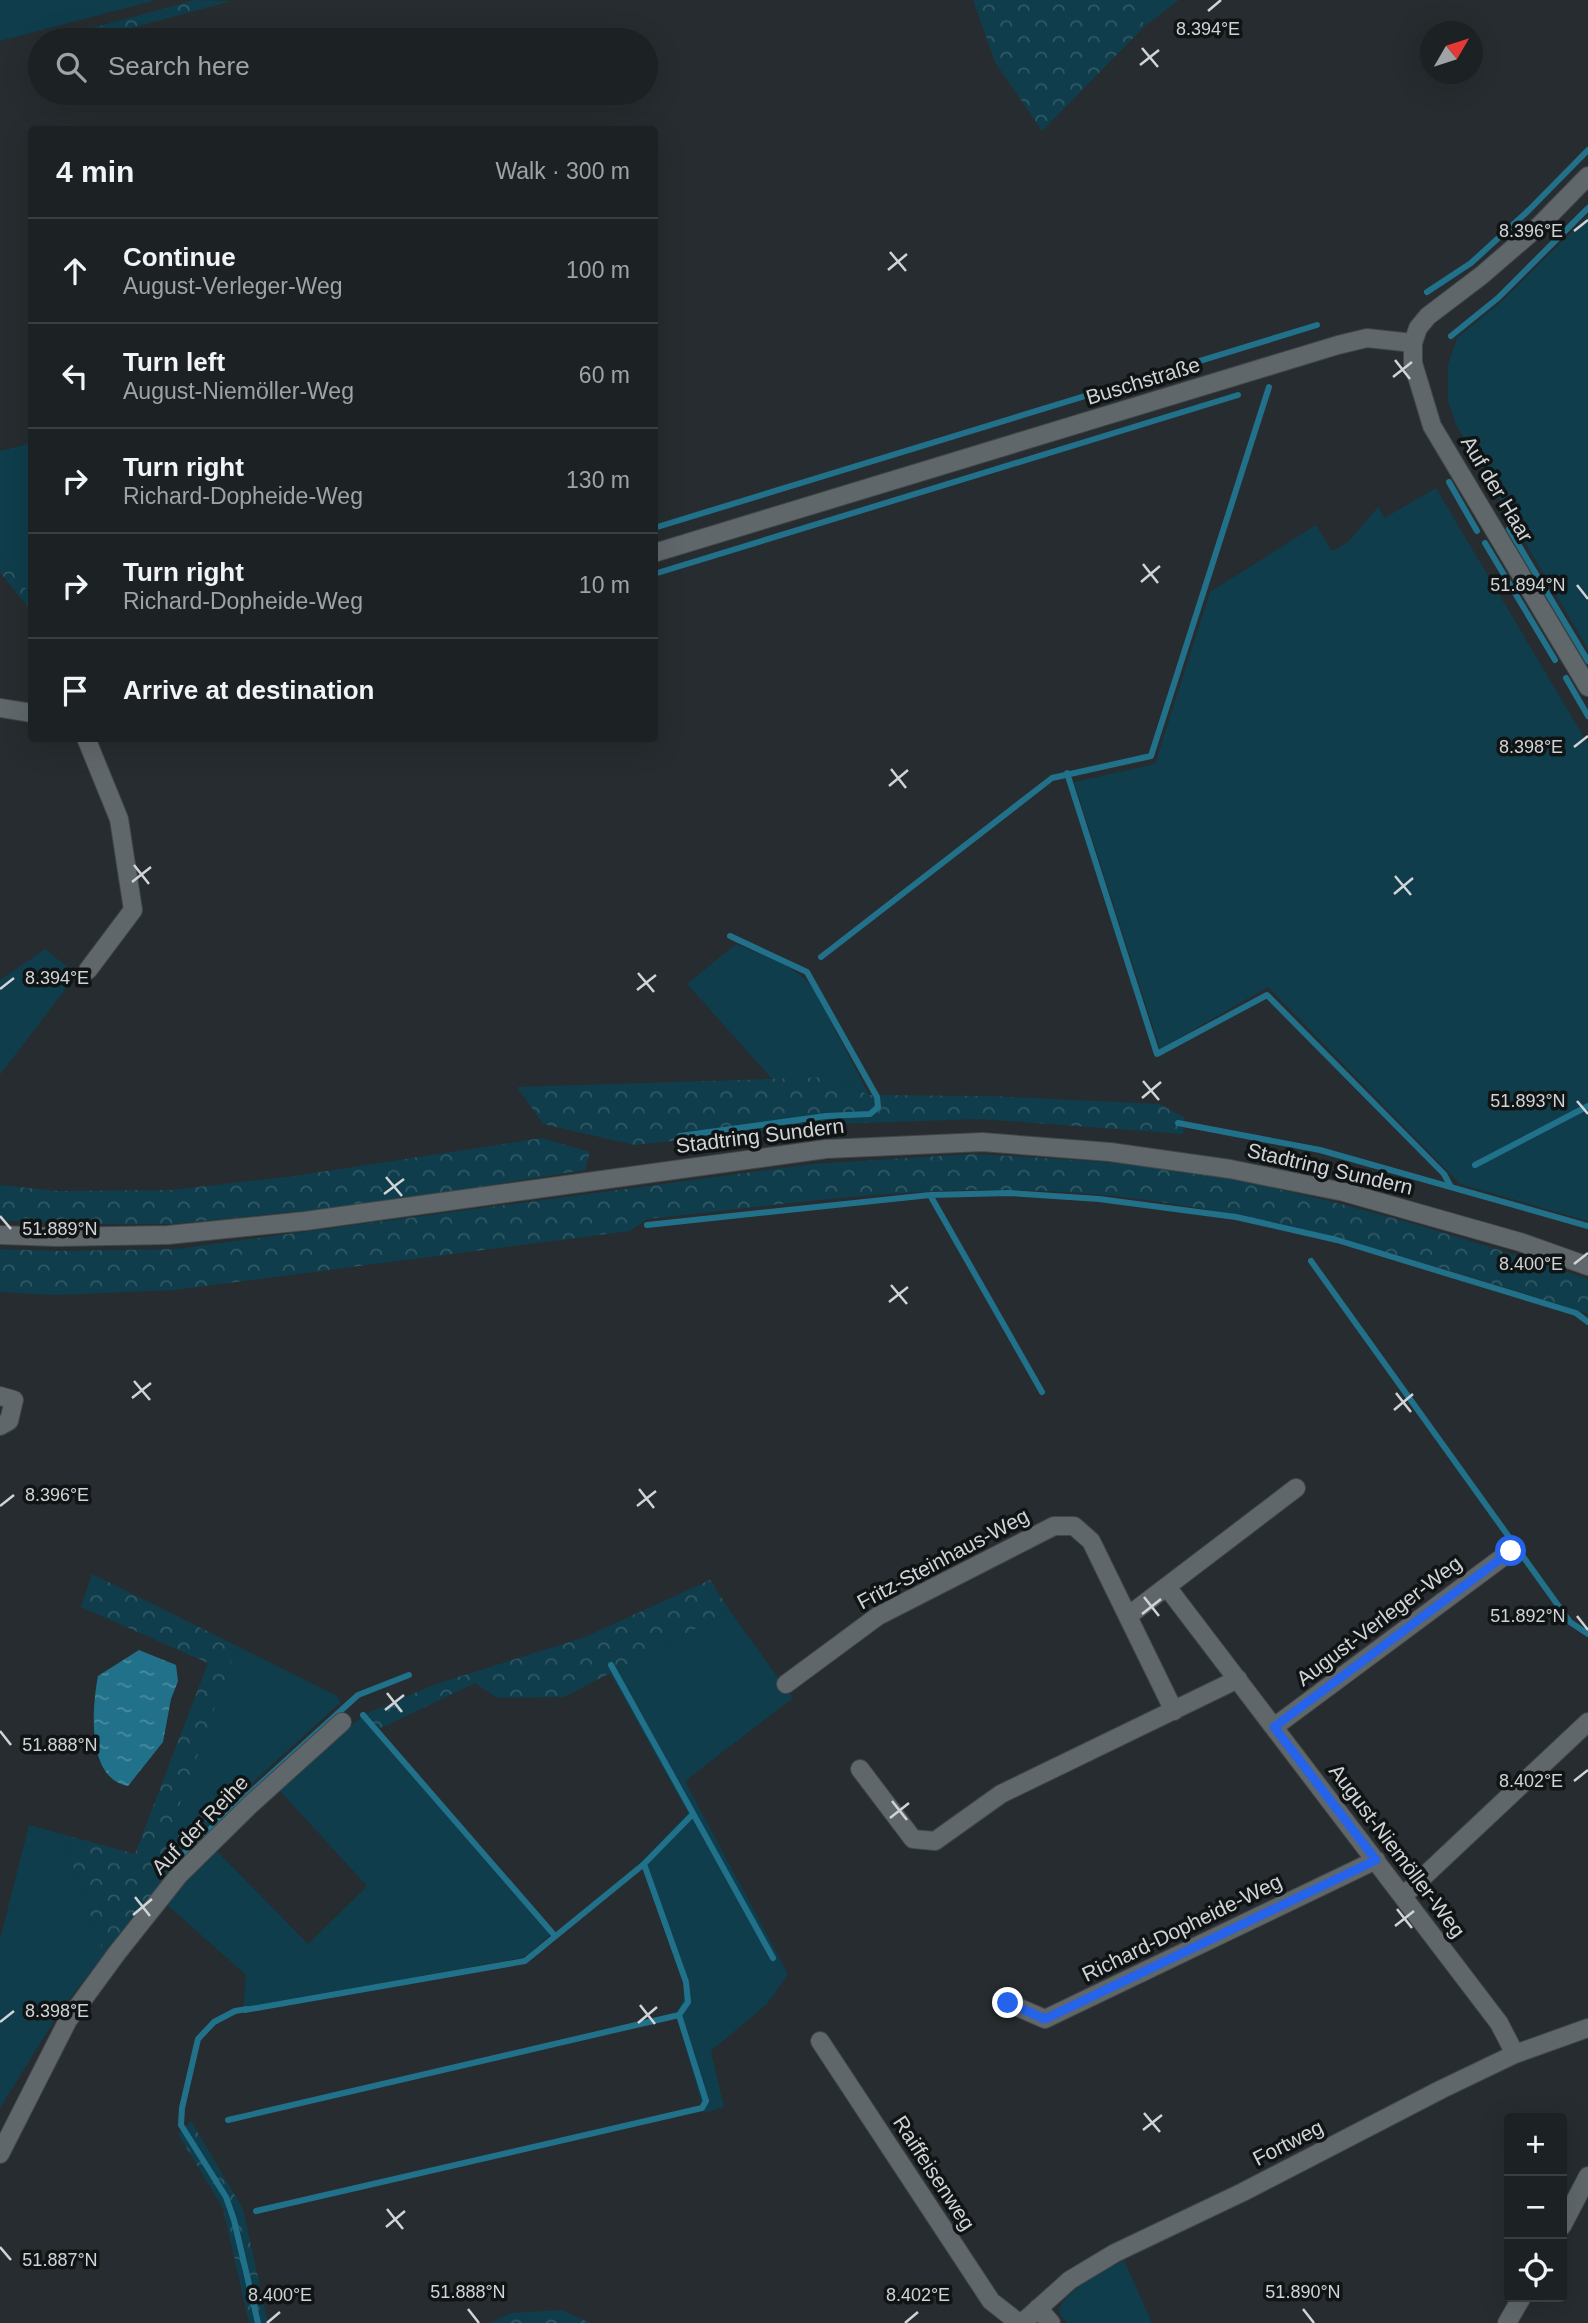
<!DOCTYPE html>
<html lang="en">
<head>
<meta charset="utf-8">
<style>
  body { margin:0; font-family:Arial,sans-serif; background:#292e30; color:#f1f3f6 }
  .controls { position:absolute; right:21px; bottom:21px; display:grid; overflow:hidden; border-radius:7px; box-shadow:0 7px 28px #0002 }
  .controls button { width:63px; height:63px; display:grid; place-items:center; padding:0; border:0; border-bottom:2px solid #3a3e41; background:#1c2123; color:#f1f3f6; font:35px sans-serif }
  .compass { position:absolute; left:1420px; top:21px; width:63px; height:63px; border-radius:50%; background:#1c2123; box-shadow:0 7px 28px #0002; rotate:51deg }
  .stop { position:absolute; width:21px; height:21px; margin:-16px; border:5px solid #2563eb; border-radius:50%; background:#fff }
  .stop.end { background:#2563eb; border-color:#fff; box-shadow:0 2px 7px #0008 }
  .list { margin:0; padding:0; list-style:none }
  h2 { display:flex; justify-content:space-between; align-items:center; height:91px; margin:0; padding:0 28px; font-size:30px }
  h2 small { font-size:23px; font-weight:400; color:#a0a3a6 }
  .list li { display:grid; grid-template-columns:46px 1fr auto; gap:21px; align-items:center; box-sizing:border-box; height:105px; padding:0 28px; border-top:2px solid #3a3e41 }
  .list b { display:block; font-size:26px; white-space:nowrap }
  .list p { margin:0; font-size:23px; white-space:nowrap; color:#a0a3a6 }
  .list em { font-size:23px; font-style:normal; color:#a0a3a6 }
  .icon { flex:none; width:38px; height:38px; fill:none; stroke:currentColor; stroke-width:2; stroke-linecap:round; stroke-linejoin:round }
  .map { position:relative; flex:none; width:1588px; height:2323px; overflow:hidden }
  .search { position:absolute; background:#1c2123; box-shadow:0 7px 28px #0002; left:28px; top:28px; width:630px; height:77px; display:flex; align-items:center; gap:18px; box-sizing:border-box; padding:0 24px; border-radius:38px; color:#a0a3a6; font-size:26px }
  .panel { position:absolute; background:#1c2123; box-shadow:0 7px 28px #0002; left:28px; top:126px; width:630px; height:616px; border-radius:7px }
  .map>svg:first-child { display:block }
</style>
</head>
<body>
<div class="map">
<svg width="1588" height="2323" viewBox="0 0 1588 2323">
  <defs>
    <pattern id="forest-crowns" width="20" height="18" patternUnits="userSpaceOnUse" patternTransform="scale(1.75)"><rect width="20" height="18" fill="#0f3d4c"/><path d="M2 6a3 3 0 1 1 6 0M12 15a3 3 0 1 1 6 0" fill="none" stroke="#315865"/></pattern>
    <pattern id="water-ripples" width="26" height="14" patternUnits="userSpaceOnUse" patternTransform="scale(1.75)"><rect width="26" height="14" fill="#21718a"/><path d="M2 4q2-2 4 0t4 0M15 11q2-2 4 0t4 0" fill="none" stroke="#4b8b9f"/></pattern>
  </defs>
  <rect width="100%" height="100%" fill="#262c2f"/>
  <path fill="#0f3d4c" d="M0 0H157L0 41Z
    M1130 0H1179L1145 26Z
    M1588 216V649L1456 425 1448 401V364L1457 338 1501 302Z
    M31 443H32L31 595 0 555V451Z
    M1436 488 1588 744V1221L1460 1184 1268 987 1160 1049 1074 782 1155 764 1210 592 1316 525 1332 551 1348 542 1378 507 1384 518Z
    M736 944C765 956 794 964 814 989L869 1095 832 1077 773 1080 687 984Z
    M45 949 77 974 0 1075V980Z
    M730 1611 793 1698 685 1781 788 1974 767 2004 711 2051 724 2107 704 2113 676 2013 683 2001 684 1985 640 1863 688 1813 610 1673Z
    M237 1646 337 1696 341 1702 231 1802 222 1793 164 1846Z
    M361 1717 550 1935 525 1957 243 2009 246 1975 165 1903 215 1849 308 1944 367 1886 278 1789Z
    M29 1825 62 1834 104 1954 59 2013 0 2108V1939Z
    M1124 2260 1152 2323H1067L1060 2315 1059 2308C1074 2284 1099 2274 1124 2260Z"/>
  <path fill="url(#forest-crowns)" d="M195 0 231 1 87 40H48Z
    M973 0H1130L1145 26 1042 131 995 62Z
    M0 555 31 595V611L0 572Z
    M832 1077 869 1095 989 1096 1159 1104 1184 1117 1183 1134 982 1119 832 1124 634 1145 543 1124 517 1087Z
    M542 1138 590 1152 585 1170 373 1204 172 1224H54L0 1220V1185L58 1191 172 1190 294 1176Z
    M973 1154C1058 1159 1143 1162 1226 1178 1349 1202 1470 1239 1588 1279V1314C1399 1254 1211 1192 1011 1190 891 1188 766 1207 647 1219L630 1231 174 1290 55 1295 0 1292V1249L58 1251 176 1249 812 1164Z
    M92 1574 237 1646 165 1845 222 1792 237 1808 174 1871 104 1954 62 1834 135 1854 208 1663 81 1607Z
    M710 1580 730 1611 564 1697 497 1698 475 1683 379 1729 365 1714 436 1684 585 1637Z
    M191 2121 243 2209 268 2323H249L223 2208 178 2134Z
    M562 2310 590 2323H489L512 2313Z"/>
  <path fill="url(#water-ripples)" d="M139 1650 176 1665 178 1681 171 1699 163 1742 128 1786C86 1779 92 1707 98 1676Z"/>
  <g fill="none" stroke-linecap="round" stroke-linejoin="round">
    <path stroke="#21718a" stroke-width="6" d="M1427 292 1471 263 1529 210 1588 150
      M1451 336 1498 298 1588 208
      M1449 482 1477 531
      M654 528 1317 325
      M1509 529 1588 661
      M1485 543 1555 660
      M654 574 1238 395
      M1566 678 1588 716
      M1067 773 1157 1054 1267 995 1444 1174 1451 1187
      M821 957 1052 778 1151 756 1269 387
      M1178 1123 1320 1150 1588 1226
      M680 1136 826 1116 870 1114 878 1107 877 1097 807 972 730 936
      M1475 1165 1588 1106
      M930 1195 1042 1392
      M647 1225 930 1195 1009 1193 1099 1199 1236 1217 1337 1240 1576 1313 1588 1322
      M1311 1261 1570 1622 1588 1634
      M611 1665 773 1958
      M363 1715 555 1936
      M174 1862 358 1695 409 1675
      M247 2009 235 2011 214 2022 198 2039 182 2108 181 2125 226 2197 234 2220 258 2323
      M245 2010 525 1961 644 1864 693 1814
      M228 2120 679 2015 688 2002 686 1982 644 1864
      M256 2211 702 2108 706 2101 679 2015"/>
    <g stroke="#414749" stroke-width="20">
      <path id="minor" d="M1588 176 1540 225 1482 275 1428 316 1418 328 1413 343V363L1432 426 1588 687
        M654 553 1338 345 1367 338 1413 343
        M0 708 32 713
        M86 738 119 819 133 910 88 970
        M0 1396 14 1400 9 1421 0 1426
        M1167 1587 1499 2023 1515 2054
        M1128 1616 1296 1488
        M786 1684 878 1616 1054 1526H1074L1091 1541 1174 1711
        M1274 1727 1511 1551
        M860 1769 913 1839 935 1841 1001 1794 1238 1679
        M1403 1896 1588 1722
        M1008 2003 1045 2019 1376 1860
        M820 2041 991 2301 1019 2323
        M0 2154 68 2020 117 1953 179 1875 250 1805 342 1722
        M1562 2226 1588 2176
        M1038 2308 1051 2323
        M1022 2323 1070 2280 1115 2253 1243 2192 1442 2089 1515 2054 1588 2028
        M1507 2323 1522 2297"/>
    </g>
    <g stroke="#414749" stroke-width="20">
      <path id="secondary" d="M0 1235 56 1237 168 1235 305 1221 826 1149 982 1142 1110 1152 1230 1169 1344 1192 1520 1242 1588 1266"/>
    </g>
    <use href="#minor" stroke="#60676a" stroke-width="18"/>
    <use href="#secondary" stroke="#60676a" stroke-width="18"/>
  </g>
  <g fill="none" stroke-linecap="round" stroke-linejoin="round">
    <path stroke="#2563eb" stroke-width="9" d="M1008 2003 1045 2019 1376 1860 1274 1727 1511 1551"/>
  </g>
  <path fill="none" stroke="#d0d4d6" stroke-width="2.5" d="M1208 11 1221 0M1142 48 1158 67M1140 65 1159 50M1574 231 1588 220M890 252 906 271M888 270 907 254M1395 360 1410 379M1393 377 1412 362M1143 564 1158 583M1141 582 1160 566M1577 585 1588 599M1574 747 1588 736M891 769 906 788M889 786 908 770M134 865 149 884M1395 876 1411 895M132 882 151 867M1394 894 1413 878M638 973 654 992M0 989 14 978M637 990 656 975M1143 1081 1159 1100M1142 1098 1161 1082M1577 1101 1588 1114M386 1177 402 1196M384 1194 404 1179M0 1216 11 1229M1574 1264 1588 1253M891 1285 907 1304M889 1302 908 1287M134 1381 150 1400M1396 1393 1411 1412M132 1398 151 1383M1394 1410 1413 1394M639 1489 654 1508M0 1506 14 1495M637 1506 656 1491M1144 1597 1159 1616M1142 1614 1161 1599M1577 1616 1588 1630M387 1693 402 1712M385 1710 404 1695M0 1731 11 1745M1574 1781 1588 1770M892 1801 907 1820M890 1818 909 1803M135 1897 150 1916M1397 1909 1412 1928M133 1915 152 1899M1395 1926 1414 1911M640 2005 655 2024M0 2022 14 2011M638 2023 657 2007M1144 2113 1160 2132M1143 2130 1162 2115M387 2209 403 2229M386 2227 405 2211M0 2247 11 2260M468 2309 479 2323M1303 2309 1314 2323M267 2323 280 2312M905 2323 918 2312"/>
  <g text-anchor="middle" stroke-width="7" stroke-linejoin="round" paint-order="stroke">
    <g font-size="21" fill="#d0d4d6" stroke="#111415">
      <text transform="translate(1143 381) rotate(-17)" y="7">Buschstraße</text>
      <text transform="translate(1497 489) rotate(59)" y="7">Auf der Haar</text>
      <text transform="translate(760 1136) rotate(-7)" y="7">Stadtring Sundern</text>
      <text transform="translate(1330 1169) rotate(13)" y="7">Stadtring Sundern</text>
      <text transform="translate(943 1559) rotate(-28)" y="7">Fritz-Steinhaus-Weg</text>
      <text transform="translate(1379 1621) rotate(-37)" y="7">August-Verleger-Weg</text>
      <text transform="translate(200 1825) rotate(-46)" y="7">Auf der Reihe</text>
      <text transform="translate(1397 1851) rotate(53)" y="7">August-Niemöller-Weg</text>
      <text transform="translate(1182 1928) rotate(-26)" y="7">Richard-Dopheide-Weg</text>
      <text transform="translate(1288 2143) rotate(-27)" y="7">Fortweg</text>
      <text transform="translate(934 2173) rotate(57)" y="7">Raiffeisenweg</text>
    </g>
  </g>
  <g font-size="18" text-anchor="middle" fill="#d0d4d6" stroke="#111415" stroke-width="7" stroke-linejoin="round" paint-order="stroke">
    <text x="1208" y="35">8.394°E</text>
    <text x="1531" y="237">8.396°E</text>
    <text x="1528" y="591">51.894°N</text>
    <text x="1531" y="753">8.398°E</text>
    <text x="57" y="984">8.394°E</text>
    <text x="1528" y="1107">51.893°N</text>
    <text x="60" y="1235">51.889°N</text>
    <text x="1531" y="1270">8.400°E</text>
    <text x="57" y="1501">8.396°E</text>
    <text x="1528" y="1622">51.892°N</text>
    <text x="60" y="1751">51.888°N</text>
    <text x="1531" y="1787">8.402°E</text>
    <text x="57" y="2017">8.398°E</text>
    <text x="60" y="2266">51.887°N</text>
    <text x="468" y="2298">51.888°N</text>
    <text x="1303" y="2298">51.890°N</text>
    <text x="280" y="2301">8.400°E</text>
    <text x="918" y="2301">8.402°E</text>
  </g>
</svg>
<div class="controls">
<button>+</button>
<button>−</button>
<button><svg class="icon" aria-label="locate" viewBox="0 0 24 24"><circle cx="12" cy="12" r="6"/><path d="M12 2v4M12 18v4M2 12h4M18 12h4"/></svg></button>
</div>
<svg class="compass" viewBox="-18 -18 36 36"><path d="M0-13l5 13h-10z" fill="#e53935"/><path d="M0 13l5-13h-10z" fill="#a0a3a6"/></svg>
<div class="stop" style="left:1511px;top:1551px"></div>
<div class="stop end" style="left:1008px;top:2003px"></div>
<div class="search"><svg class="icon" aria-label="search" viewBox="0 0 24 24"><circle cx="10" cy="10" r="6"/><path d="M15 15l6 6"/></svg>Search here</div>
<section class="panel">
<h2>4 min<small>Walk · 300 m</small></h2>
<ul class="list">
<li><svg class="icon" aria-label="ahead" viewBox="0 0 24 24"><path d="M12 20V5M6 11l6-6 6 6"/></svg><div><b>Continue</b><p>August-Verleger-Weg</p></div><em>100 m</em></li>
<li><svg class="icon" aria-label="left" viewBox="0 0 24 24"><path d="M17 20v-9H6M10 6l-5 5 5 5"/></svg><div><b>Turn left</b><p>August-Niemöller-Weg</p></div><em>60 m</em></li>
<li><svg class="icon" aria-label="right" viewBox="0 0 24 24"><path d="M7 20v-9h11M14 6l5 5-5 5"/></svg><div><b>Turn right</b><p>Richard-Dopheide-Weg</p></div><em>130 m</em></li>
<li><svg class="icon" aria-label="right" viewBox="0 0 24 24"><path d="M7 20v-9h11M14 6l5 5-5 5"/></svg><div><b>Turn right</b><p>Richard-Dopheide-Weg</p></div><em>10 m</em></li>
<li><svg class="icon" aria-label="arrive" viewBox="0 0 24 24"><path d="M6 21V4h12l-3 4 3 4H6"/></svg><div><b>Arrive at destination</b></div></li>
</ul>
</section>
</div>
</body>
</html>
